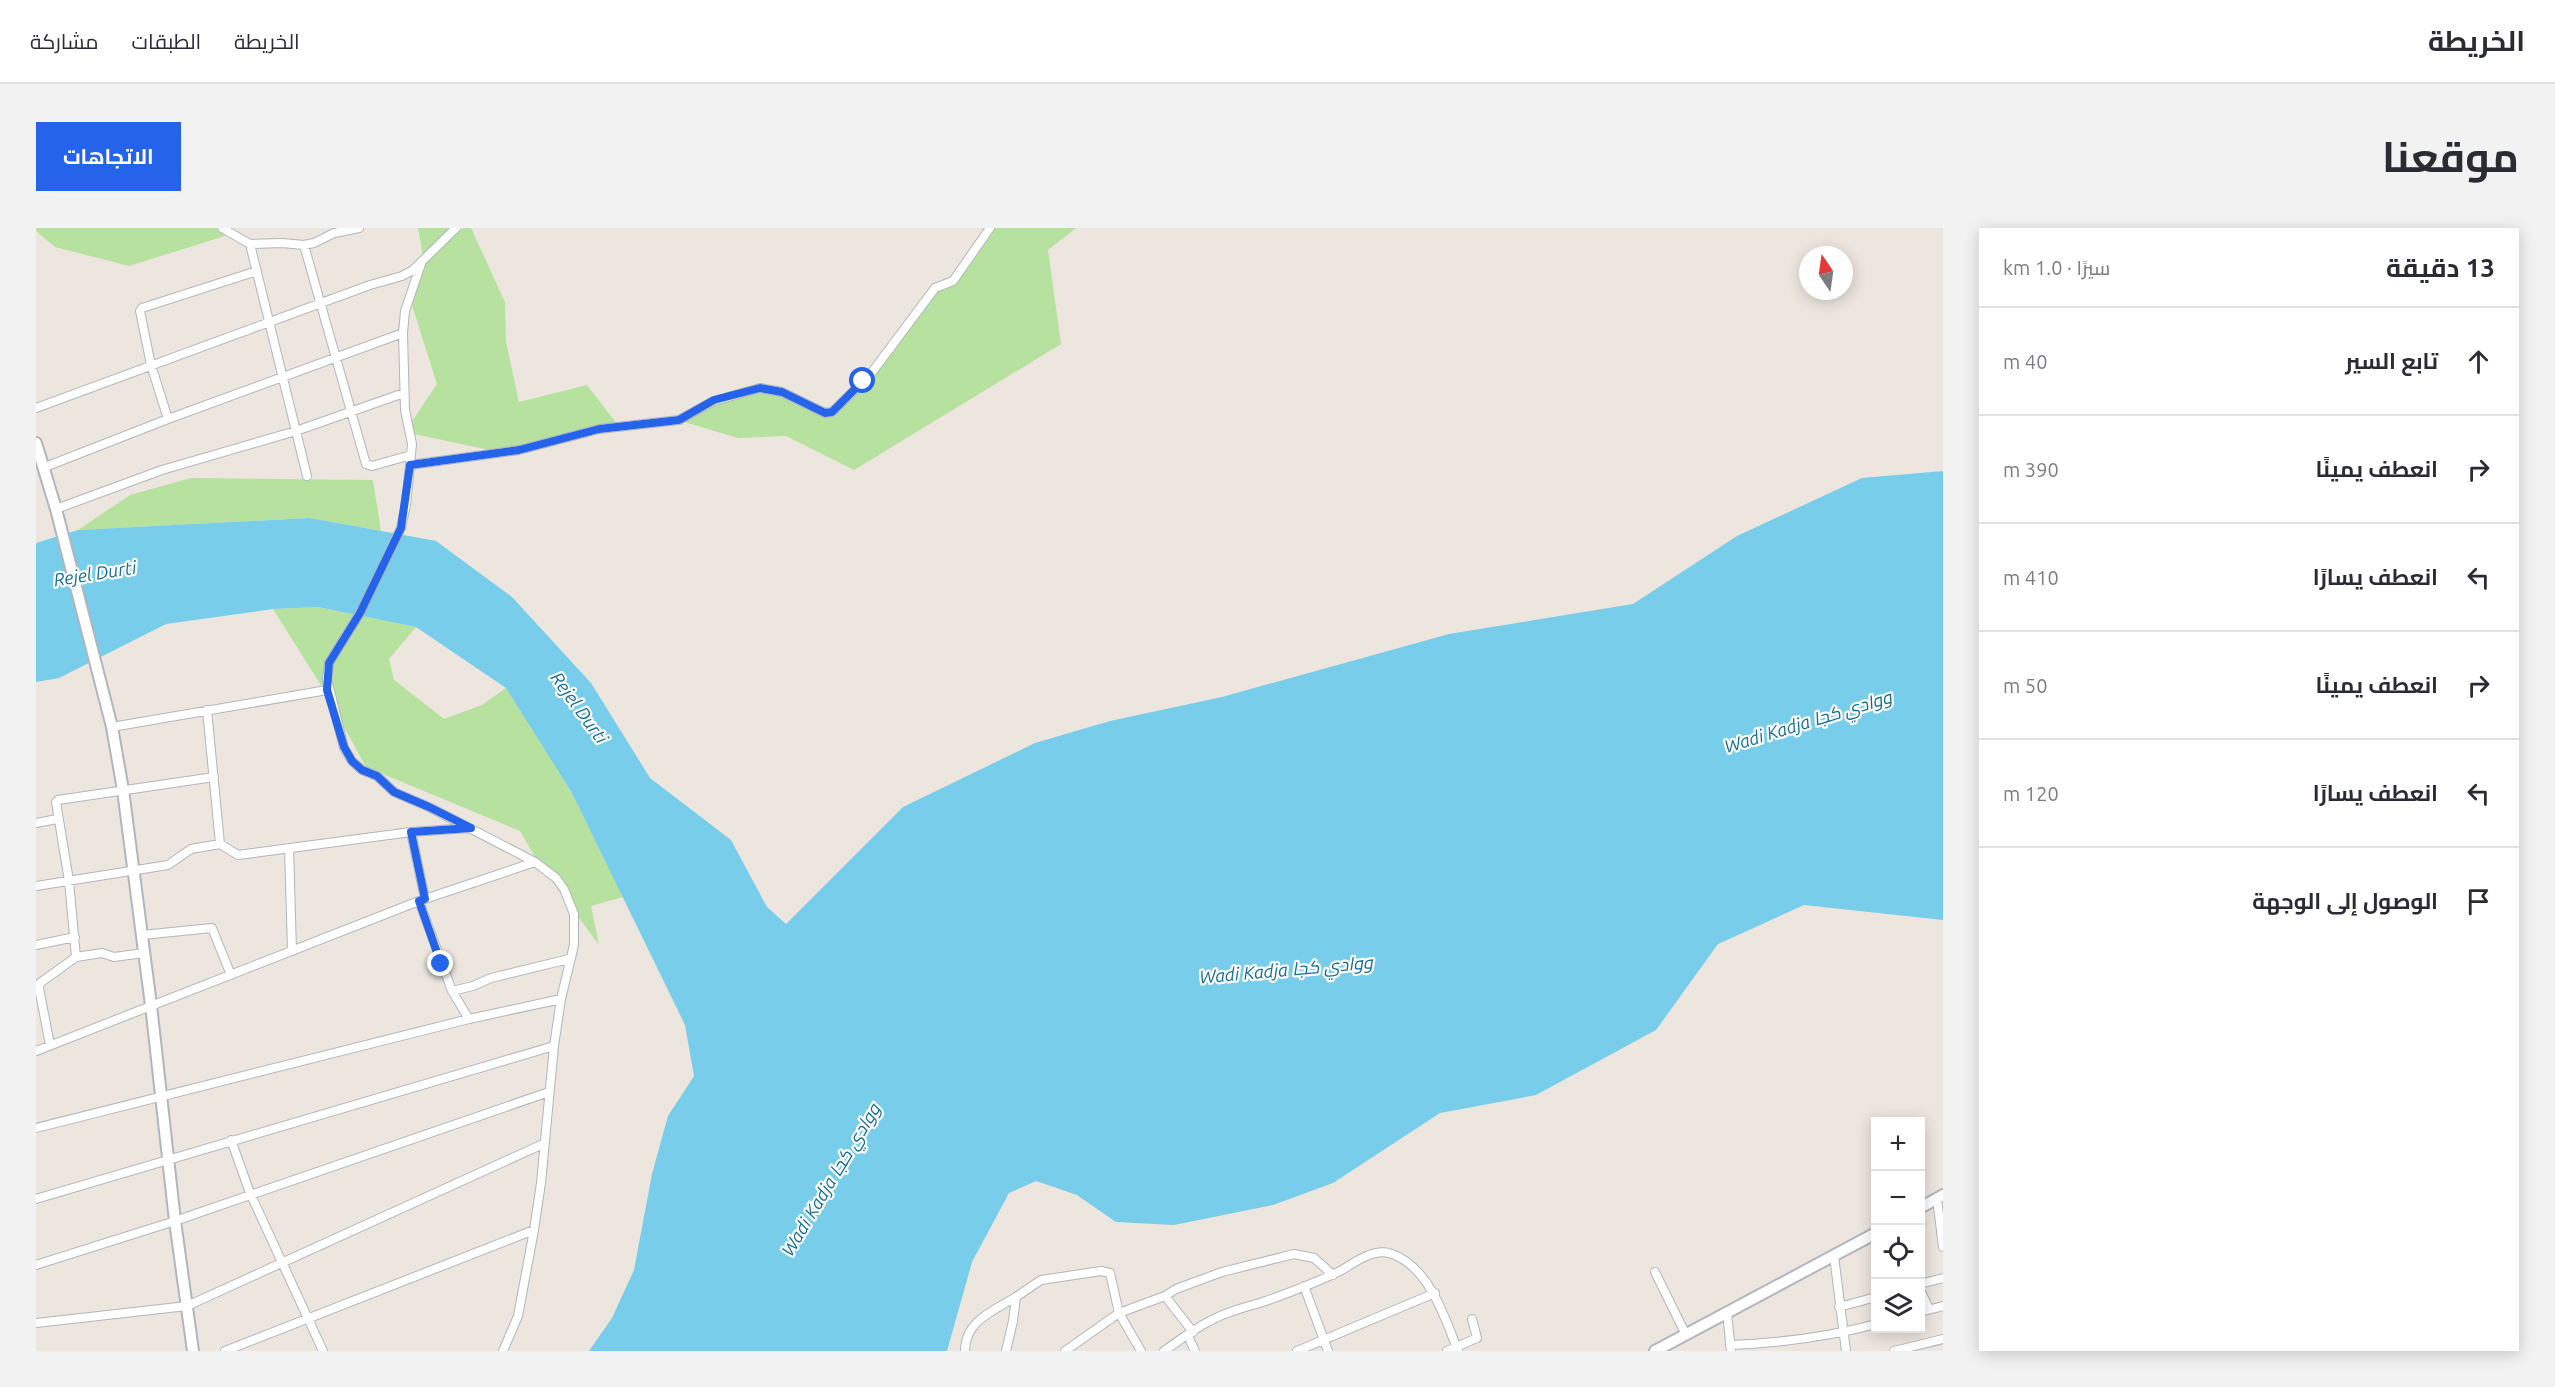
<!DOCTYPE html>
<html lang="ar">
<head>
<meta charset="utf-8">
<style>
  body { margin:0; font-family:Ubuntu,Cairo,sans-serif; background:#f2f2f3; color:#2b2b33; direction:rtl }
  .controls { position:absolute; right:18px; bottom:18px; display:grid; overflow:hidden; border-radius:0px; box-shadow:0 3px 15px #0003 }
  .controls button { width:54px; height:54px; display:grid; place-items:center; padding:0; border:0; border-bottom:2px solid #e1e1e2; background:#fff; color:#2b2b33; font:30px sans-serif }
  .compass { position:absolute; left:1763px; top:18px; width:54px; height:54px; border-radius:50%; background:#fff; box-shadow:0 3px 15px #0003; rotate:347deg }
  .stop { position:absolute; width:18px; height:18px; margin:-14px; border:4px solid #2563eb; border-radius:50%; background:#fff }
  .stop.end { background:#2563eb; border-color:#fff; box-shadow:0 2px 6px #0008 }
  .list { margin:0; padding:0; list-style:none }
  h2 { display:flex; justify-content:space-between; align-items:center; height:78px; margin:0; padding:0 24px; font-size:26px }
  h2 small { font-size:20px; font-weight:400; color:#7c7c81 }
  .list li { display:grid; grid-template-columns:39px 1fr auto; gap:18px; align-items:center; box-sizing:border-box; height:108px; padding:0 24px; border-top:2px solid #e1e1e2 }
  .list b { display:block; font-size:22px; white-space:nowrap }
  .list em { font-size:20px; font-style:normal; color:#7c7c81 }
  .icon { flex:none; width:33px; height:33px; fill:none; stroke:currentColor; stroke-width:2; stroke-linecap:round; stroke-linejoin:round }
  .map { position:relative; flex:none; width:1907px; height:1123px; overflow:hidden; direction:ltr; border-radius:0px }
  header { display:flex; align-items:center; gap:36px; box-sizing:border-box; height:84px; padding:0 30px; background:#fff; border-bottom:2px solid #e1e1e2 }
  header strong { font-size:28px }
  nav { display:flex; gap:33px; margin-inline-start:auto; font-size:21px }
  .intro { display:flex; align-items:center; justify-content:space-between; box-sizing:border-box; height:144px; padding:0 36px }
  h1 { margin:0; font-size:42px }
  .button { padding:15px 27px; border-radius:0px; background:#2563eb; color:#fff; font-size:21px; font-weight:700 }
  main { display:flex; gap:36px; padding:0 36px }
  aside { flex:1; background:#fff; border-radius:0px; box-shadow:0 3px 15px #0003 }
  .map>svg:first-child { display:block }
</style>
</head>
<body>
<header>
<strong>الخريطة</strong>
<nav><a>الخريطة</a><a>الطبقات</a><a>مشاركة</a></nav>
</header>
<div class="intro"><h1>موقعنا</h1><a class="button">الاتجاهات</a></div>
<main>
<aside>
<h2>13 دقيقة<small>سيرًا · 1.0 km</small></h2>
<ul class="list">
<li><svg class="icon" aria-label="ahead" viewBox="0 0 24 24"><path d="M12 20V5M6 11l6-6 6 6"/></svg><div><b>تابع السير</b></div><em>40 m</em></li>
<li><svg class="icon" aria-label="right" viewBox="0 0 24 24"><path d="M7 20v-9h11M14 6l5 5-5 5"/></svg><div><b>انعطف يمينًا</b></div><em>390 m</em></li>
<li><svg class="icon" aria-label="left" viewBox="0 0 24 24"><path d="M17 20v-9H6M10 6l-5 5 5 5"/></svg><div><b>انعطف يسارًا</b></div><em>410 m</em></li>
<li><svg class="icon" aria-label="right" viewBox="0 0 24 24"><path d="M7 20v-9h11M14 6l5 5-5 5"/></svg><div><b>انعطف يمينًا</b></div><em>50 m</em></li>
<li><svg class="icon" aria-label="left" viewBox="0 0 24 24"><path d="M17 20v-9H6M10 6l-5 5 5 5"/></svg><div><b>انعطف يسارًا</b></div><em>120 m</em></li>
<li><svg class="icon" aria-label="arrive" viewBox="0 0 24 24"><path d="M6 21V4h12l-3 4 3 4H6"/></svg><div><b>الوصول إلى الوجهة</b></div></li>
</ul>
</aside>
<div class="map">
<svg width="1907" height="1123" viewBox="0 0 1907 1123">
  <rect width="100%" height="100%" fill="#ede6df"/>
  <path fill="#b6e19e" d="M0 0H182L192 7 93 38 19 19 0 3Z
    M382 0H416L387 28Z
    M427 0H435L469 74 470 114 483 174 551 157 581 196 489 218 453 222 369 204 401 156 375 74 389 35Z
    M957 0H1040L1012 22 1025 116 818 242 750 208 702 210 645 193C674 177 712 155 747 166 761 171 776 180 789 186L801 182 899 61 918 54Z
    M155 250 337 252 345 303 274 290 42 302 94 267Z
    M282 379 380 399 353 431 358 452 408 491 446 477 470 460 536 565 587 669 555 678 563 717 502 634 484 603 330 539 286 459 237 381Z"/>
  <path fill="#77cdea" d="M1907 243V692L1768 677 1682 716 1620 802 1500 867 1404 885 1297 955 1237 977 1138 997 1080 994 1041 967 1000 953 973 965 936 1034 911 1123H553L576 1090 598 1042 616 946 632 888 658 848 649 797 536 565 470 460 380 399 282 379 237 381 130 396 23 450 0 454V315L42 302 274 290 400 313 476 369 555 455 614 550 695 612 731 679 750 696 867 579 999 515 1074 493 1186 469 1413 406 1597 376 1701 308 1826 250Z"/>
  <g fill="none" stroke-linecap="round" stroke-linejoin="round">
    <g stroke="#b2b5be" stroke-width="10">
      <path id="street" d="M186 0 214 16 246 15 268 17 278 15 298 5 323 0
        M214 16 271 248
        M268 17 330 236 336 238 375 227
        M386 33 369 83 367 105 369 182 376 216 370 277 365 300 324 385 293 435 291 451 308 520 316 533 326 542 341 548 358 564 393 579 499 634 520 650 528 661 538 686V717L525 771 518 818 505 955 498 1002 482 1088 467 1123
        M0 180 334 57 366 48 377 42 420 0
        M132 191 115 137 104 83 106 80 221 43
        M374 237 483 222 563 201 643 192 678 173 724 160 746 164 789 185 796 184 834 147 899 60 917 53 954 0
        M9 239 132 191 367 105
        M20 281 126 242 260 203 368 165
        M171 482 184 616
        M76 499 291 462
        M0 595 21 591
        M375 604 389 671
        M253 620 256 723
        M0 658 132 637 155 621 184 616 202 627 375 604 433 600
        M383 673 416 763 433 791
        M106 707 176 700 195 747
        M0 717 39 709
        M40 729 33 653 20 574 22 572 178 549
        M416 763 437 758 455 750 533 731
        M14 817 3 760 4 755 40 729 66 725 78 729 108 725
        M0 823 383 673 499 634
        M0 900 433 791 525 771
        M195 912 214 965 287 1123
        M0 971 518 818
        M1901 971 1907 1019
        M1798 1028 1810 1123
        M0 1037 139 993 513 864
        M1619 1044 1650 1107
        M1884 1056 1907 1050
        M1268 1058 1292 1123
        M1884 1062 1893 1081
        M1129 1068 1140 1061 1186 1044 1258 1026 1278 1030 1297 1047
        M1803 1079 1840 1069
        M1884 1084 1907 1078
        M1691 1085 1695 1123
        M0 1095 151 1078 507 916
        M1152 1108 1159 1123
        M1694 1117C1744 1115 1792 1109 1840 1096
        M189 1123 498 1002
        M929 1123C929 1093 957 1083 980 1069
        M970 1123 977 1093 980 1069 1005 1052 1065 1043 1074 1045 1083 1085 1029 1123
        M1105 1123 1083 1085 1129 1068 1157 1104
        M1128 1123C1143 1113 1157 1101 1174 1093 1191 1083 1211 1079 1230 1073 1255 1064 1282 1054 1306 1042 1319 1034 1337 1021 1353 1025 1393 1037 1409 1090 1422 1123
        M1261 1123 1399 1065
        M1411 1123 1441 1110 1436 1091
        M1858 1123 1907 1111"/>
    </g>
    <g stroke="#b2b5be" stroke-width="14">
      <path id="secondary" d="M0 215 20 281 76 499 87 562 115 777 139 993 157 1123
        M1884 980 1907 967
        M1619 1123 1840 1005"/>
    </g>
    <use href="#street" stroke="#fff" stroke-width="8"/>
    <use href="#secondary" stroke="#fff" stroke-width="10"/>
  </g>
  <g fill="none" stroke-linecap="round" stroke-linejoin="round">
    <path stroke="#2563eb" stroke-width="8" d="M405 736 383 673 389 671 375 604 435 600 393 579 358 564 341 548 326 542 316 533 308 519 291 462 293 435 324 385 365 300 374 237 483 222 563 201 643 192 678 172 724 160 746 164 789 185 796 184 827 153"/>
  </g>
  <g text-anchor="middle" stroke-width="4.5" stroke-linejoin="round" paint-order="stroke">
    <g font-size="18" font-style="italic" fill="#136d98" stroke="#fff">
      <text transform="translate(59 346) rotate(-9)" y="6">Rejel Durti</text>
      <text transform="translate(543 480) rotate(54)" y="6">Rejel Durti</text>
      <text transform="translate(1772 494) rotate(-17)" y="6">Wadi Kadja ووادي كجا</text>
      <text transform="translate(1250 742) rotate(-5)" y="6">Wadi Kadja ووادي كجا</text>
      <text transform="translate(795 952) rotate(-59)" y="6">Wadi Kadja ووادي كجا</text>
    </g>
  </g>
</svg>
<div class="controls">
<button>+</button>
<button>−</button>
<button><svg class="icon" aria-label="locate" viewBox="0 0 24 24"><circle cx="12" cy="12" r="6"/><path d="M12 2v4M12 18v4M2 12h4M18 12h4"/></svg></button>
<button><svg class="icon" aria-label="layers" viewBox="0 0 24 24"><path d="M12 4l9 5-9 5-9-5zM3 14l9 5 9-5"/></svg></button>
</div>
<svg class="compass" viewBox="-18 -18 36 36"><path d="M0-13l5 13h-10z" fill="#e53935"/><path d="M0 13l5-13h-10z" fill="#7c7c81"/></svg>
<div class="stop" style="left:827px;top:153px"></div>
<div class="stop end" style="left:405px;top:736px"></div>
</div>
</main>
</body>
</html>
